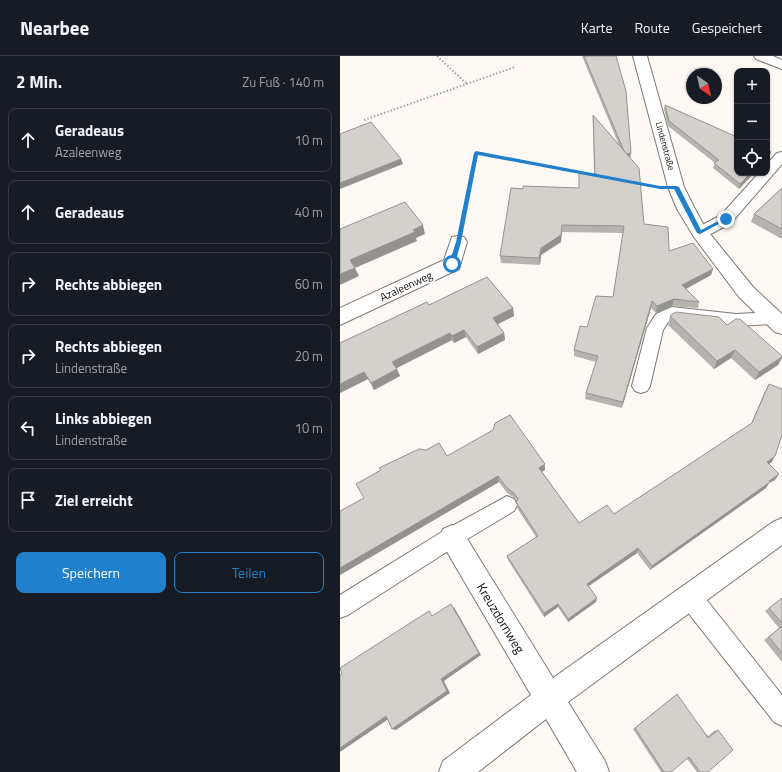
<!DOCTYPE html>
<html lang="de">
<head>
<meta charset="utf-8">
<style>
  body { margin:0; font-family:"Titillium Web",sans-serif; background:#242831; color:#f1f3f6 }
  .controls { position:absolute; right:12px; top:12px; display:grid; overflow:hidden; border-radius:8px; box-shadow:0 1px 3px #0004 }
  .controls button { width:36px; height:36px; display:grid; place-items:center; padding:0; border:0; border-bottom:1px solid #363941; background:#171b24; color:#f1f3f6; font:20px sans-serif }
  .compass { position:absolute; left:346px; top:12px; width:36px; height:36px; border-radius:50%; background:#171b24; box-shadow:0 1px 3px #0004; rotate:146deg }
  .stop { position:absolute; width:12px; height:12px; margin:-9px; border:3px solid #2080cc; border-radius:50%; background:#fff }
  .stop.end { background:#2080cc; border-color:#fff; box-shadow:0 1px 4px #0008 }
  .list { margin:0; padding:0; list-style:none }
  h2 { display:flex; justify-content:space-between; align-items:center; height:52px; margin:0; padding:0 16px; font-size:17px }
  h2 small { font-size:13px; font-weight:400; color:#9ea1a6 }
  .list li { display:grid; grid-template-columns:26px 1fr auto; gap:12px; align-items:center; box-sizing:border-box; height:64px; margin:0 8px 8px; padding:0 8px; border:1px solid #363941; border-radius:8px }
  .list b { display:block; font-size:15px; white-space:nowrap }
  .list p { margin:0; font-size:13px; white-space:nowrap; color:#9ea1a6 }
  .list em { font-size:13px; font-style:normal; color:#9ea1a6 }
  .actions { display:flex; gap:8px; padding:12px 16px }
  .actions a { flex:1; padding:9px 0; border:1px solid #2080cc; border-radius:8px; text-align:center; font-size:14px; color:#2080cc }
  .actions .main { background:#2080cc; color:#fff }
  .icon { flex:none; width:22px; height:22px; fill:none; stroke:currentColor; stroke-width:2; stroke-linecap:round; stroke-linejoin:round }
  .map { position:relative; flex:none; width:442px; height:716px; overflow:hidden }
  header { display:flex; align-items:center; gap:24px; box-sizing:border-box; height:56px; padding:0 20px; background:#171b24; border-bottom:1px solid #363941 }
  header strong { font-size:19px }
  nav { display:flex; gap:22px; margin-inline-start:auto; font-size:14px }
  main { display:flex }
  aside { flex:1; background:#171b24 }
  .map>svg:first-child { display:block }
</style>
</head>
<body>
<header>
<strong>Nearbee</strong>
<nav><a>Karte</a><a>Route</a><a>Gespeichert</a></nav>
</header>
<main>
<aside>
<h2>2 Min.<small>Zu Fuß · 140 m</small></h2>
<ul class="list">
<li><svg class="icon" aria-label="ahead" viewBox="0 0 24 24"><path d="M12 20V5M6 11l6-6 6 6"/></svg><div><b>Geradeaus</b><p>Azaleenweg</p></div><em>10 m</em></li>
<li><svg class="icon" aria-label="ahead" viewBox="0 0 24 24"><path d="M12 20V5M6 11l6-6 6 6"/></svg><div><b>Geradeaus</b></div><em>40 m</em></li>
<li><svg class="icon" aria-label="right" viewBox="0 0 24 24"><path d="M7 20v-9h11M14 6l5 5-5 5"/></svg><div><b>Rechts abbiegen</b></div><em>60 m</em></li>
<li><svg class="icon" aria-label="right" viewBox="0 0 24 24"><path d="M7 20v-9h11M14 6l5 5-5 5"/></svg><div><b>Rechts abbiegen</b><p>Lindenstraße</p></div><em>20 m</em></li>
<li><svg class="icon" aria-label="left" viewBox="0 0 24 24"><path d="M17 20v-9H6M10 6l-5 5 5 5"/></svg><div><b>Links abbiegen</b><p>Lindenstraße</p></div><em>10 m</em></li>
<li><svg class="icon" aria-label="arrive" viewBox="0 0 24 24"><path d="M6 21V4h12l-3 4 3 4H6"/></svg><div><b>Ziel erreicht</b></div></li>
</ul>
<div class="actions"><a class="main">Speichern</a><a>Teilen</a></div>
</aside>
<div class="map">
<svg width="442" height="716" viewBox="0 0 442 716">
  <rect width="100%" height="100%" fill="#fef9f5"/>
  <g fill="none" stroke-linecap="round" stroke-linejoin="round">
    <g stroke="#7c7875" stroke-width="2">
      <path id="service" d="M442 96V108L391 167 365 181 360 182 355 181 353 177 355 173 381 159 419 117H427V108L437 97Z
        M332 251 396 258 433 256 439 258 441 262 439 266 433 268 396 270 334 263 328 266 323 274 310 330 307 335 301 337 295 335 292 330 307 272 316 258Z
        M167 440 174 443 177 449 174 455 119 488 8 559 0 562V539L105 474Z
        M350 530 358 533 442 639V670L434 666 342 549 339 541 342 533Z"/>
    </g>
    <g stroke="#7c7875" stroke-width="2">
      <path id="minor" d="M293 0H307L344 131 355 153 366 173 413 231 442 258V278L435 276 399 241 354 181 337 153 328 131Z
        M414 0H433L442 4V13L416 3Z
        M118 180 124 181 127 186 119 213 0 269V252L104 204 112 181Z
        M442 462V489L228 646 265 705 269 716H237L206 663 138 716H99L103 705 191 639 103 489 100 481 103 473 112 469 121 473 213 622 433 466Z"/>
    </g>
    <path stroke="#a6a2a0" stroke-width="2" stroke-dasharray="1.5 2" stroke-linecap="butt" d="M97 0 127 28
      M24 64 175 11
      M299 128 310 130
      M123 164 136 97 257 120"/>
    <use href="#service" fill="#fff" fill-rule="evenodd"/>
    <use href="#minor" fill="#fff" fill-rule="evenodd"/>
  </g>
  <path fill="#b6b3af" d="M242 0H276L291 97 290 102 304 168 329 195 373 213 371 219 346 233 359 246 358 252 332 250 316 257 311 252 282 352 245 343 246 337 256 306 234 300V294L247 271 273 241 283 177 222 176 221 186 201 199 200 209 161 207 160 200 183 133 239 132 254 119 253 66V59L279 89Z
    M325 49 414 117 399 133 373 112 375 107 328 70 324 54Z
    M442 132V183L411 166 414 158Z
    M89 249 173 252 174 260 157 268 164 277 165 284 138 298 126 281 114 287 112 284 56 312 60 320 34 334 28 323 0 337Z
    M330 260 387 269 442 300V302L438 309 415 324 391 302 374 313 328 269Z
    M429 328 432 406 429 408 435 424 429 427 426 432 310 514 297 497 248 530 256 546 228 566 218 551 204 561 168 504 167 500 196 481 177 452V445L175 442 167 437 159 426 0 519V455L107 400 205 414 202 416 239 467 274 458 411 368 425 335Z
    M442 542V606L424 584 439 572 425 555Z
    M335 640 368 680 374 675 378 674 368 716H357L347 703 331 716H321L293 673Z"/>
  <path fill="#94928f" d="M431 96 429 101 427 103V100Z
    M291 97 290 102 286 98Z
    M61 103 63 108 0 133V127Z
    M411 117H414L399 133 400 128Z
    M83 169 85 178 76 182 77 185 15 212 19 220 0 229V218L10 204Z
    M222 169 221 186 201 199 200 209 199 202 201 192Z
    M373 213 371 219 340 236 342 229Z
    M334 243 332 250 316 257 317 250Z
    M312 245 311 252 282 352 283 346Z
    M173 252 174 260 154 270 153 262Z
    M124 274 126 281 114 287 112 280Z
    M110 277 112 284 55 313 52 306Z
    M164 277 165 284 138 298 137 291Z
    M395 294 391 302 374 313 377 305Z
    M442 301 438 309 415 324 419 316Z
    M57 313 60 320 34 334 31 327Z
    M24 316 28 323 0 337V328Z
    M435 400 432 406 423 412 427 406Z
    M205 408V414L199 417V412Z
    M439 418 435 424 429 427 426 432 310 514 312 510Z
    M158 420 159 426 0 519V512Z
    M298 492 297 497 246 532 247 528Z
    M257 542 256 546 228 566V563Z
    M218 548V551L204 561V557Z
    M114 551 141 599 104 625 110 637 56 674 52 673 101 623Z
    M46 660 50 662 0 696V692Z"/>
  <path fill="#d4d0cc" stroke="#94928f" d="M244 0H276L286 35 291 97 287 98 284 95Z
    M325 49 397 81V117H411L400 128 374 107 379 104 329 65Z
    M253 59 299 112 304 168 328 171 329 195 353 187 373 213 342 229 359 246 334 243 317 250 312 245 283 346 246 337 258 300 234 294 240 270 247 271 256 240 273 241 284 170 222 169 221 179 201 192 199 202 160 200 171 132 183 133V130L239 132V116L255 119Z
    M31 66 61 103 0 127V78Z
    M427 94 431 96 427 100Z
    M442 132V173L414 158Z
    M65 146 83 169 73 174 75 176 10 204 15 212 0 218V173Z
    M147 221 173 252 153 262 164 277 137 291 124 274 112 280 110 277 52 306 57 313 31 327 24 316 0 328V287L87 246 89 249Z
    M336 256 379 261 387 269 396 263H400L442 300V301L419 316 395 294 377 305 330 260 331 259Z
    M429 328 442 333V379L435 400 427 406 439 418 429 425 430 426 312 510 298 492 247 528 257 542 228 563 218 548 204 557 167 500 198 480 176 446 178 443 174 437 166 431 158 420 0 512V455L24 442 16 428 41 414 39 412 79 393 86 394 99 387 107 400 153 374 155 367 170 359 205 408 199 412 239 467 267 449 274 458 412 367Z
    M442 542V567L429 552Z
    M111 548 139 597 101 623 107 635 52 673 46 660 0 692V619L2 618 0 612 89 555 92 560Z
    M442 570V597L429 581Z
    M337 638 368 682 378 674 393 694 368 716H360L349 701 331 716H324L295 672Z"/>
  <path fill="#2080cc" d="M136 95 320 130H336L339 131 361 174 384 162 388 163 360 178 357 177 334 133H320L138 99 121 186 115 208 112 210 109 208 116 186 134 97Z"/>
  <g text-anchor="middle" stroke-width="4" stroke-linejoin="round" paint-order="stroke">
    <g font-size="9" fill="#0f0d0c" stroke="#fff">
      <text transform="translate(325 90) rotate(75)" y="3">Lindenstraße</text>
    </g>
    <g font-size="11" fill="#0f0d0c" stroke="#fff">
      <text transform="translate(66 230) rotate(-25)" y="4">Azaleenweg</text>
    </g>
    <g font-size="13" fill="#0f0d0c" stroke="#fff">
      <text transform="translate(161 562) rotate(59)" y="5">Kreuzdornweg</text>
    </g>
  </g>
</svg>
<div class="controls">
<button>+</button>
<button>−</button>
<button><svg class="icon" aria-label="locate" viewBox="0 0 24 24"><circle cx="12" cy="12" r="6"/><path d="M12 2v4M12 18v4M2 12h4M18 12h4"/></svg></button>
</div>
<svg class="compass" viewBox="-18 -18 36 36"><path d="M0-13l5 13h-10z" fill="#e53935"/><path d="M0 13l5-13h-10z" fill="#9ea1a6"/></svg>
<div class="stop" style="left:112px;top:208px"></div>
<div class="stop end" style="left:386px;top:163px"></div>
</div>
</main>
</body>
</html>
